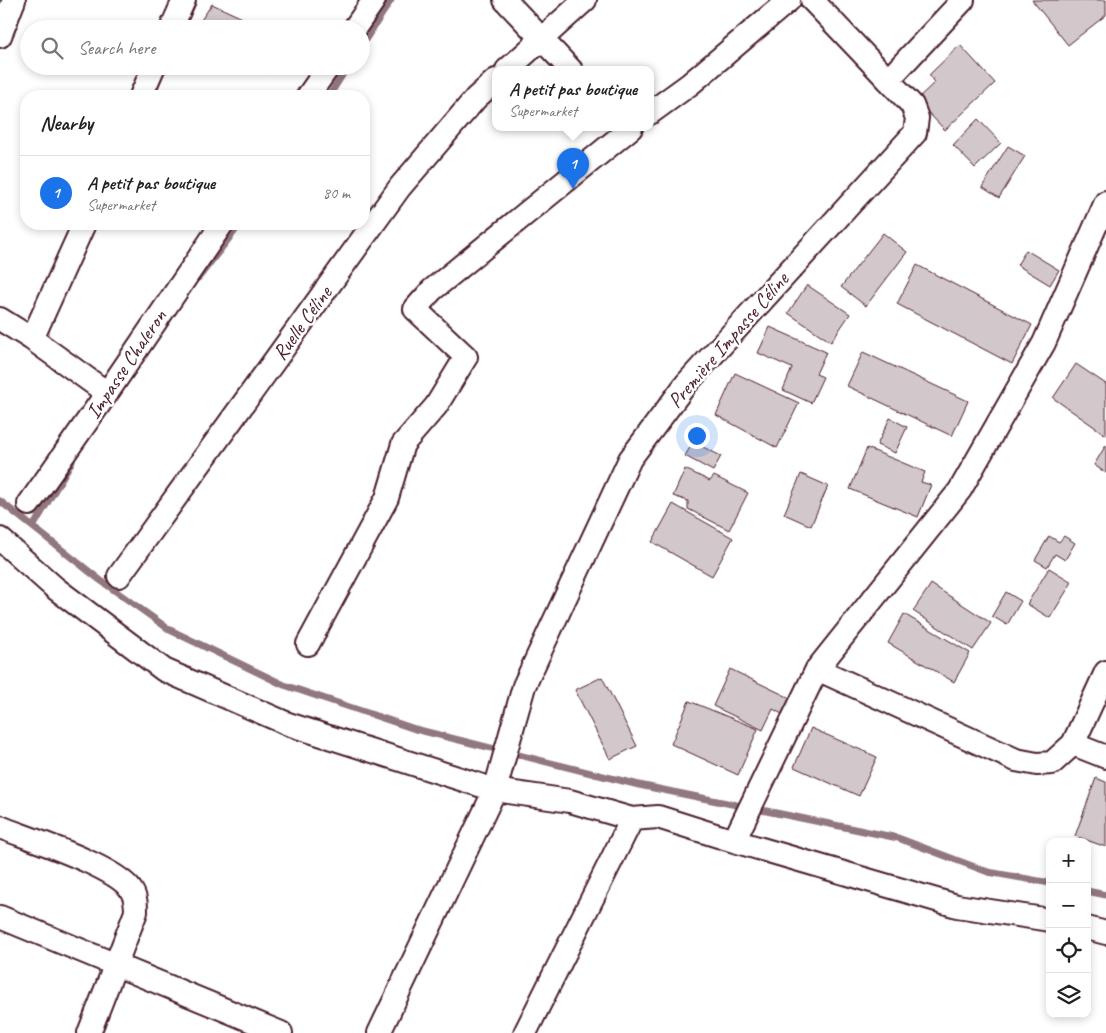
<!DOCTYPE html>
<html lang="en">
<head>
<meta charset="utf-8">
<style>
  body { margin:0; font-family:Caveat,sans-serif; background:#f6f6f6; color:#222 }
  .controls { position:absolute; right:15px; bottom:15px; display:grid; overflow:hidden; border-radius:10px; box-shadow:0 2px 8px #0003 }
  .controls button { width:45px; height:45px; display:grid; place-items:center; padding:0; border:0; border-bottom:1px solid #e0e0e0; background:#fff; color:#222; font:25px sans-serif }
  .you { position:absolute; left:696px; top:435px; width:18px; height:18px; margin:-12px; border:4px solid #fff; border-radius:50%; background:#1a73e8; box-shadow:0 0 0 8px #1a73e833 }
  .badge { display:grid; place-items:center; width:32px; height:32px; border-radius:50%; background:#1a73e8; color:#fff; font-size:16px; font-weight:700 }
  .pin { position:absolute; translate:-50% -41px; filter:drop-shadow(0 1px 2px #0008) }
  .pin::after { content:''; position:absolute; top:26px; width:18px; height:15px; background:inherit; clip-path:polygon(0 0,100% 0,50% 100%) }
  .popup { position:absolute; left:492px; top:66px; width:162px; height:65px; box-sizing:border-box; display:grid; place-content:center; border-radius:10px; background:#fff; filter:drop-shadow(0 1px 4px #0005); font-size:16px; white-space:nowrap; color:#767676 }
  .popup b { font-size:19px; color:#222 }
  .popup::after { content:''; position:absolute; left:50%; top:100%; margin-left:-10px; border:10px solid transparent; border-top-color:#fff }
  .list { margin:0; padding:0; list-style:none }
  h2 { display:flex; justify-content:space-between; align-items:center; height:65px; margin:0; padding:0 20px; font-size:21px }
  h2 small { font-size:16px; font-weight:400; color:#767676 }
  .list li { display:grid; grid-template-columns:32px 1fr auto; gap:15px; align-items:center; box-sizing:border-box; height:75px; padding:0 20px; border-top:1px solid #e0e0e0 }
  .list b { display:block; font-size:19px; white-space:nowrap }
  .list p { margin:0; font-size:16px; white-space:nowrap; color:#767676 }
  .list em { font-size:16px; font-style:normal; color:#767676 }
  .icon { flex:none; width:28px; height:28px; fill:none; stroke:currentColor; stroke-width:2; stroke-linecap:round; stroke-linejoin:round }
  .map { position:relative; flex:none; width:1106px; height:1033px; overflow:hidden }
  .search { position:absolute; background:#fff; box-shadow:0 2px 8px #0003; left:20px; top:20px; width:350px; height:55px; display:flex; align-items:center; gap:12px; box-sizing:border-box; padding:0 18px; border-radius:28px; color:#767676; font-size:19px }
  .panel { position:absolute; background:#fff; box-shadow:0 2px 8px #0003; left:20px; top:90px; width:350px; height:140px; border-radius:20px }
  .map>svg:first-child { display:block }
</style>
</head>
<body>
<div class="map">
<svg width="1106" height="1033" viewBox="0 0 1106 1033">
  <rect width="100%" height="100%" fill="#fff"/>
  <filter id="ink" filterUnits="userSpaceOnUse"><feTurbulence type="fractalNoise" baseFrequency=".02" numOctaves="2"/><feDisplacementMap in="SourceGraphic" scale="10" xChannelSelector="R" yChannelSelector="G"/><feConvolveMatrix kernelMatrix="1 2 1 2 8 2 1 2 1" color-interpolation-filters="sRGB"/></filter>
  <g filter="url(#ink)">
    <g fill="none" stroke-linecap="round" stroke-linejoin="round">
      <path stroke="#91787e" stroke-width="7" d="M361 46 391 0
        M329 96 348 66
        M199 277 240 224
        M0 501 100 580 170 630 284 685 415 729 639 785 898 838 988 872 1050 883
        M33 527 72 461
        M1087 891 1106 895"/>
    </g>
    <path fill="#d2c7cb" stroke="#4a1f2b" d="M1032 0H1106V15L1068 45Z
      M212 4 266 29H195Z
      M960 45 995 83 945 130 916 100 935 82 929 75Z
      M250 66H272L267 74Z
      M978 119 1001 143 975 168 953 145Z
      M1008 146 1025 156 999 198 982 187Z
      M883 233 907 252 866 306 841 287Z
      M1026 250 1059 270 1050 285 1017 265Z
      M917 265 1032 325 1012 364 897 304Z
      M807 285 850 314 831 342 788 313Z
      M770 327 826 352 816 374 823 377 811 403 783 390 792 368 758 353Z
      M863 352 968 401 952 436 847 386Z
      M1076 364 1106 384V435L1053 398Z
      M735 373 799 403 777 448 716 415Z
      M890 418 907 427 895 453 877 445Z
      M693 442 721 456 713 471 685 456Z
      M1106 445V473L1094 465Z
      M867 448 925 472 921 482 931 485 918 517 850 489Z
      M685 469 710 481 714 476 748 493 729 530 688 509V501L673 496Z
      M801 474 828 486 811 526 784 514Z
      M673 504 733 538 712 576 652 542Z
      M1049 536 1059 542 1064 536 1075 543 1065 560 1055 554 1047 567 1035 560Z
      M1049 568 1072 582 1050 618 1027 604Z
      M931 584 991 623 973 650 913 611Z
      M1006 592 1021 601 1007 625 992 616Z
      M904 614 970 653 954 682 888 643Z
      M730 669 790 698 782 714 773 709 763 730 713 706Z
      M602 677 637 746 610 759 575 690Z
      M689 701 758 729 738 775 671 744Z
      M811 728 877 757 859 796 794 767Z
      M1096 778 1106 782V847L1075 836Z"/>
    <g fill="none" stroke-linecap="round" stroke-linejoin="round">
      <g stroke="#4a1f2b" stroke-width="26">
        <path id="minor" d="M505 0 571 70
          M171 29 184 0
          M354 29 374 0
          M0 36 14 0
          M507 70 585 0
          M888 80 963 0
          M141 96 154 66
          M308 96 329 66
          M650 113 690 84 789 0
          M0 319 32 339 107 393
          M32 339 84 224
          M29 504 107 393 222 224
          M0 539 55 588 164 670 288 724 495 790 570 801 632 819 658 817 734 841 957 906 1050 920
          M119 576 400 187 476 98 496 80
          M308 644 387 498 403 444 436 406 466 357 415 309 432 290 631 128
          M817 669 1016 760 1037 764 1052 763 1073 744 1106 757
          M1073 744 1106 672
          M0 827C30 839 115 866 131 890 136 897 136 904 136 912L89 1033
          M734 841 817 669 960 490 1044 343 1106 202
          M0 917 281 1033
          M1087 928 1106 933
          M379 1033 495 790 524 686 630 459 686 384 915 133 917 118 912 105 812 0
          M525 1033 632 819"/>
      </g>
      <use href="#minor" stroke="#fff" stroke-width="22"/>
    </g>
  </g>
  <g text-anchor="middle" stroke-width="5" stroke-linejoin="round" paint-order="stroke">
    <g font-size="21" fill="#4a1f2b" stroke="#fff">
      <text transform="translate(302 323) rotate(-54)" y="7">Ruelle Céline</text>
      <text transform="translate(728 340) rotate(-49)" y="7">Première Impasse Céline</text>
      <text transform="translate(126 364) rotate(-56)" y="7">Impasse Chaleron</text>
    </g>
  </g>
</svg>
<div class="controls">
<button>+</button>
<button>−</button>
<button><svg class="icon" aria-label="locate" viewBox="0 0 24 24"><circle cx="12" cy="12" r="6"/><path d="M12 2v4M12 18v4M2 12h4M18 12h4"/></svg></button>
<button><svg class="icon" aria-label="layers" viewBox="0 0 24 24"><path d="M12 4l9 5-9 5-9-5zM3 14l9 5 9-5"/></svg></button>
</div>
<div class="you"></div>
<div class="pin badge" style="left:573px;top:189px">1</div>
<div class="popup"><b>A petit pas boutique</b>Supermarket</div>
<div class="search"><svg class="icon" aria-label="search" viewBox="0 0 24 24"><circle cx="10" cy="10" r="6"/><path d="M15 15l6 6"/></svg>Search here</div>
<section class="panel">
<h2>Nearby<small></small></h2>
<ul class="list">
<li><span class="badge">1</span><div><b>A petit pas boutique</b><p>Supermarket</p></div><em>80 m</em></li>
</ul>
</section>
</div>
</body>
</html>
